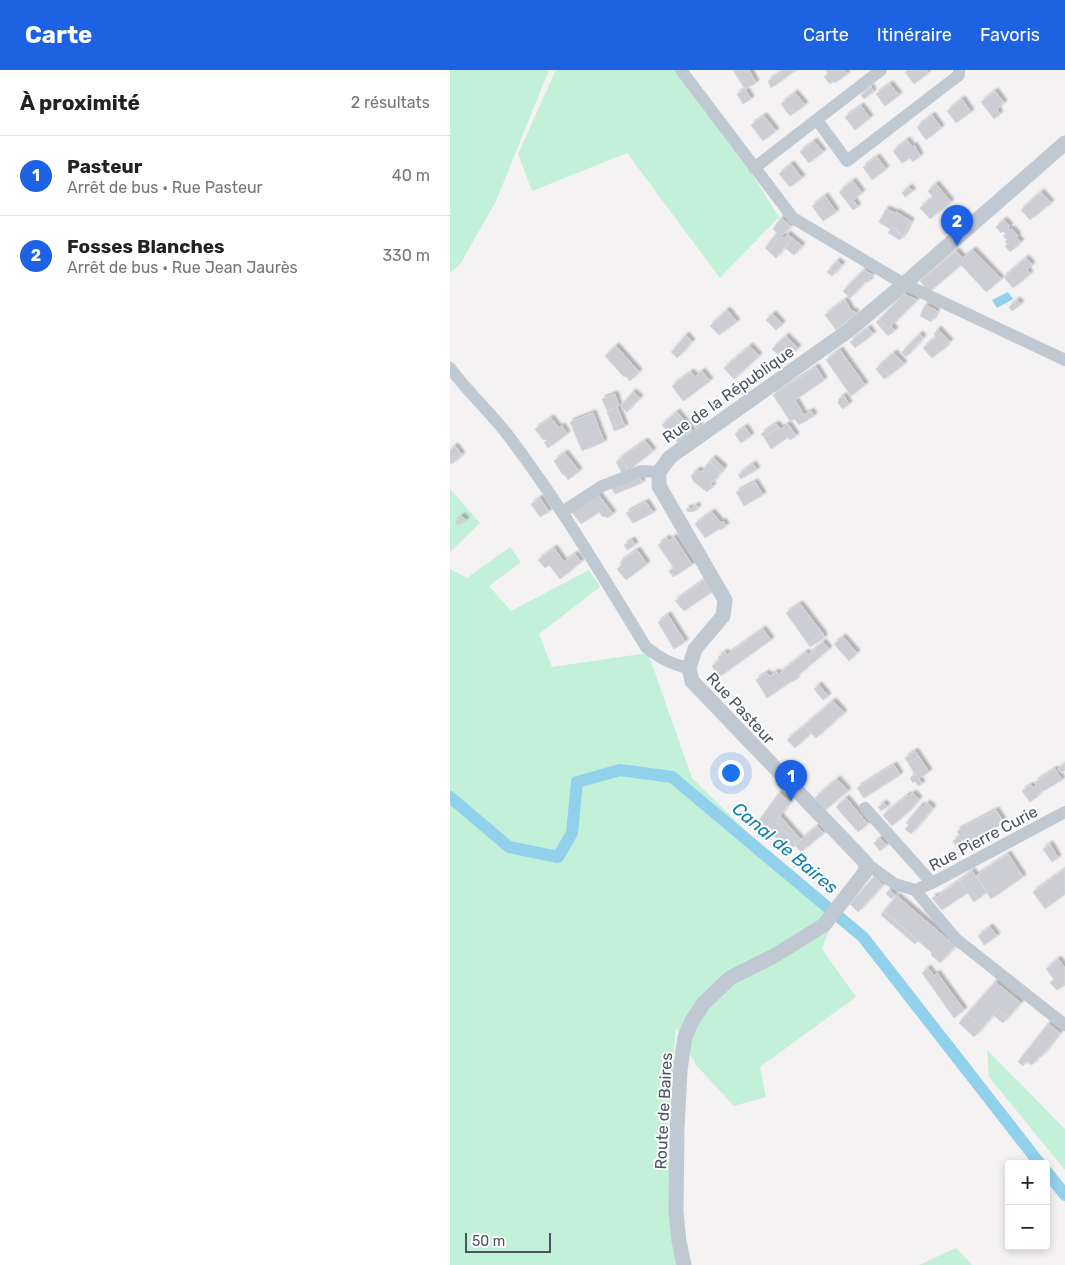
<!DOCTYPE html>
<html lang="fr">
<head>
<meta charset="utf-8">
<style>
  body { margin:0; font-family:Rubik,sans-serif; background:#f6f6f6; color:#222 }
  .controls { position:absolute; right:15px; bottom:15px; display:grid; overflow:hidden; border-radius:5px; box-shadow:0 2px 8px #0003 }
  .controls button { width:45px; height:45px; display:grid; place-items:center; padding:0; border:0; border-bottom:1px solid #e0e0e0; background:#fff; color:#222; font:25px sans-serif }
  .scale { position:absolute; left:15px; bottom:12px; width:86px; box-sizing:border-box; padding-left:5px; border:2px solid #4a5360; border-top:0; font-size:14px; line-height:18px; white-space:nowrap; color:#4a5360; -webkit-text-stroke:4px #fff; paint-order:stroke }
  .you { position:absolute; left:280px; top:702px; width:18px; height:18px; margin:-12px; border:4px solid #fff; border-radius:50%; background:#1a73e8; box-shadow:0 0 0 8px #1a73e833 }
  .badge { display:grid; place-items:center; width:32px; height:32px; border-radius:50%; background:#1d62e3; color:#fff; font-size:16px; font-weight:700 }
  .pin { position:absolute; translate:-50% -41px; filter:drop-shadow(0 1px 2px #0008) }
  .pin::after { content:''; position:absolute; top:26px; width:18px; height:15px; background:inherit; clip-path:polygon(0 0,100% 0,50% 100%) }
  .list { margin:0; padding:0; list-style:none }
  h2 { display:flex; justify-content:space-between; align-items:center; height:65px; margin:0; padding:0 20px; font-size:21px }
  h2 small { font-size:16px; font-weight:400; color:#767676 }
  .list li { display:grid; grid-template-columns:32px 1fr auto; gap:15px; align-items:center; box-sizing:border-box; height:80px; padding:0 20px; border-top:1px solid #e0e0e0 }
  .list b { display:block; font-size:19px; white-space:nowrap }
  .list p { margin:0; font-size:16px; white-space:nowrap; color:#767676 }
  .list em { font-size:16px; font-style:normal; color:#767676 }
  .map { position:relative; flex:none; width:615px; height:1195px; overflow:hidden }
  header { display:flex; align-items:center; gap:30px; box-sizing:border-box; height:70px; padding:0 25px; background:#1d62e3; color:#fff }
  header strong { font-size:24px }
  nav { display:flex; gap:28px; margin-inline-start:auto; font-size:18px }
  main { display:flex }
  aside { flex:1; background:#fff }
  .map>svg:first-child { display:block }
</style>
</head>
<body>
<header>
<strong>Carte</strong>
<nav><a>Carte</a><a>Itinéraire</a><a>Favoris</a></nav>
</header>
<main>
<aside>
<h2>À proximité<small>2 résultats</small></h2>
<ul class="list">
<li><span class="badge">1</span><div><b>Pasteur</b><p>Arrêt de bus · Rue Pasteur</p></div><em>40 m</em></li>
<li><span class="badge">2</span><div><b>Fosses Blanches</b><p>Arrêt de bus · Rue Jean Jaurès</p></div><em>330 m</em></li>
</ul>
</aside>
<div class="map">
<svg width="615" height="1195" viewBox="0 0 615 1195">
  <defs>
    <filter id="shadow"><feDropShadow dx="3" dy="-3" stdDeviation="1" flood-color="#0004"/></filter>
  </defs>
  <rect width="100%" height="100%" fill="#f4f2f2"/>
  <path fill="#c3f0d8" d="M0 0H99L46 131 11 193 0 203Z
    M106 0H237L329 147 270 208 177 83 82 121 68 84Z
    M0 419 30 453 0 482Z
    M60 477 71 492 39 516 61 541 139 500 150 517 89 564 102 597 198 583 242 708 384 847 372 879 406 927 310 997 316 1027 284 1036 246 995 226 957 217 1071 226 1195H0V499L17 508Z
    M537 980 615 1059V1100L539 1007Z
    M506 1178 522 1195H469Z"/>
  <path fill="#91d1ec" d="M558 222 563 229 547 238 542 230Z"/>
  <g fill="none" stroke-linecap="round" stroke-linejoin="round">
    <path stroke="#91d1ec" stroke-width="12" d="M0 727 59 777 108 787 122 763 127 712 170 700 222 707 413 867 590 1094
      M596 1101 615 1125"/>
  </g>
  <path fill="#ccced4" stroke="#d6d8dd" filter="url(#shadow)" d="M283 0H299L306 13 295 19Z
    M335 0H346L321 18 318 11Z
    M376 0H394L397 4 385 13 384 11 380 14 374 7 378 4Z
    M458 0H476L478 3 464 14 455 2Z
    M440 14 449 25 435 36 426 24Z
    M421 17 423 22 414 29 411 25Z
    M295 19 301 29 293 34 287 24Z
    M545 21 554 33 547 39 550 44 544 49 531 32Z
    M345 23 355 35 340 46 331 34Z
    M512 29 521 42 506 53 497 41Z
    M411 36 420 48 405 60 395 47Z
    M482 45 491 58 476 70 467 57Z
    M314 46 326 61 313 71 301 55Z
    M457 70 462 77 464 75 470 86 463 92 460 88 452 93 443 81Z
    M364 71 373 82 359 93 350 82Z
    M427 87 436 99 422 110 413 97Z
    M341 94 352 108 340 117 329 104Z
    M403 111 412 123 403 130 408 137 403 140 389 122Z
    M486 114 501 132 480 149 470 138 483 127 478 121Z
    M459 117 463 121 455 127 452 123Z
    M591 122 601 133 580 150 571 140Z
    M375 126 386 142 373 151 362 136Z
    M436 139 445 143 446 142 461 151 453 166 447 162 448 160 442 157 440 159 429 152Z
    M331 148 341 156 332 166 334 168 338 164 342 168 326 188 315 178 327 163 323 159Z
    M554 150 560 156 558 158 560 160 562 159 568 166 566 167 571 172 560 182 555 176 557 174 555 171 557 170 553 166 556 164 553 161 551 163 546 157Z
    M442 157 453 166 450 170 438 163Z
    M342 168 352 176 344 185 335 178Z
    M523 180 551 209 536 222 511 195 479 222 470 211 506 181 513 188Z
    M576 188 582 195 577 200 580 204 563 218 554 207Z
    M387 191 392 195 382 206 377 202Z
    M414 200 423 205 419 208 420 210 417 213 416 211 400 228 393 221Z
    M454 224 467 230 438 259 429 250Z
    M395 230 402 242 404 241 406 244 386 260 375 245Z
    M567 230 571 234 562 241 559 237Z
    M475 235 487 241 481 252 470 246Z
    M277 240 287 252 269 265 260 256Z
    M323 244 332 254 326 260 316 250Z
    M429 250 438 259 441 256 445 260 438 266 426 252Z
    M418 258 423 264 405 278 400 272Z
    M488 259 500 272 495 276 496 277 482 288 473 278 486 267 484 264Z
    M470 264 473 268 456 287 452 282Z
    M236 265 242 272 227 288 221 282Z
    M336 266 348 278 335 291 322 279Z
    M166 276 189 302 180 311 176 306 174 307 155 286Z
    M300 276 309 286 284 309 274 298Z
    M390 280 415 315 401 326 376 290Z
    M444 283 454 294 439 306 430 295Z
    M430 295 439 306 434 309 426 299Z
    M366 297 374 310 345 330 354 345 361 341 364 346 349 355 345 349 340 351 323 325Z
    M252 301 260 311 233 331 222 316 241 302 245 307Z
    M183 322 190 328 181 337 175 331Z
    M165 324 169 336 157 341 152 329Z
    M394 326 399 334 393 339 388 333 389 329Z
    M175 331 181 337 177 342 171 336Z
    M167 337 173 352 163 357 157 342Z
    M227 342 243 362 240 364 223 345Z
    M143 343 154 372 132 381 120 352Z
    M223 345 240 364 228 373 212 355Z
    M242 346 250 357 247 359 239 348Z
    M101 348 109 358 112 356 117 364 98 378 94 372 97 371 95 369 93 370 85 359Z
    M173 352 175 357 164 361 163 357Z
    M326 354 329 357 314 367 311 364Z
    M338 354 346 366 340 370 336 366 337 368 321 379 314 367 329 357 331 359Z
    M295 357 301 366 291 373 285 364Z
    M195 371 203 381 179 400 171 388Z
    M5 376 12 385 2 394 0 392V380Z
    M115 383 129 401 118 410 114 404 113 405 104 391Z
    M171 388 178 400 172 403 166 392Z
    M263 388 274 398 271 402 260 392Z
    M259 392 271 402 261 414 263 416 257 422 244 412 241 406 247 400 252 402Z
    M303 394 307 400 299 404 296 399Z
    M296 399 299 404 291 409 288 405Z
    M190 406 192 413 165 424 161 417Z
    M305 412 313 425 294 436 286 422Z
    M147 423 163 444 157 448 155 446 153 447 149 442 131 454 121 441Z
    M90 428 99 442 90 447 81 434Z
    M196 432 203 443 183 453 176 443Z
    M246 435 248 438 243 442 236 441 237 438 241 439Z
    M262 442 271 453 273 451 276 456 271 460 269 459 255 468 245 454Z
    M12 446 16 450 8 456 5 452Z
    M224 467 242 495 223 507 219 501 224 498 208 475 217 468 219 471Z
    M182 470 185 475 177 480 174 475Z
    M104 478 114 492 125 484 131 492 110 509 99 495 95 498 88 490Z
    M187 480 197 494 176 510 167 499 172 495 170 492Z
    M254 510 262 522 234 541 225 531Z
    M350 534 373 564 358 574 336 543Z
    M218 545 235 572 224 579 208 552Z
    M313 559 321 570 269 607 262 596 270 590 268 587 275 582 277 585Z
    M373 564 374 568 360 577 358 574Z
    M393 567 407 583 399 591 384 574Z
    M373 572 379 579 345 608 346 609 343 612 342 611 317 628 306 610 316 603 320 606 326 602 329 604 356 582 358 585Z
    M369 615 378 626 373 630 364 619Z
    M383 631 394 643 366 668 354 656Z
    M354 656 361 663 345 678 337 670Z
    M465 681 469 687 458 693 455 688Z
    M469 687 479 702 468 709 458 693Z
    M615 693V700L611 703 608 699Z
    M444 695 450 705 414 728 407 718Z
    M605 699 612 710 588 724V726L580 732 572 721 581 715 583 718 587 715 585 712Z
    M465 704 472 714 468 716 465 711 463 713 460 708Z
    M387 709 398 721 375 740 365 728Z
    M329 723 340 732 326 751 346 774 338 781 319 760 316 764 305 756Z
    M463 723 469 729 461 739 442 756 433 745 458 725 459 726Z
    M396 728 418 754 408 762 386 737Z
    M434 733 437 737 431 741 428 737Z
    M477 733 483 738 461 764 455 759 459 755 456 753 471 735 473 737Z
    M546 740 554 753 508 780 503 771 510 766 507 761Z
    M330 746 351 770 346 774 326 751Z
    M367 756 374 763 351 782 345 775Z
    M430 768 437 775 430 781 424 773Z
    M600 774 608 788 602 792 593 779Z
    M558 784 573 807 541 829 526 806Z
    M615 799V824L595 839 583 822Z
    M522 801 537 822 524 832 509 811Z
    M424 807 433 815 408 842 400 834Z
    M509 811 517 823 492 840 482 828 486 826 487 827Z
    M439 820 445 825 442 829 436 824Z
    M447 826 505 876 490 893 481 885 482 883 434 841Z
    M434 841 468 871 465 874 431 845Z
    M540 857 547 866 534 875 528 866Z
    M608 889 615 898V915L607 920 600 913 604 909 596 899Z
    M478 898 484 906 487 903 514 940 504 948 472 903Z
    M545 912 571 933 558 947 548 939 532 958 517 944Z
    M548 939 558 947 553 953 543 945Z
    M517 944 532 958 524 967 509 953Z
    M598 954 610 963 591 987 589 986 582 995 576 991 573 996 568 992Z"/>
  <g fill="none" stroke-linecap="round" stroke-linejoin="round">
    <path stroke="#c0c8d1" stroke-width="12" d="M231 0 343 148 454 214 615 290
      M367 50 397 91 509 5V0
      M304 98 431 0
      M0 298C17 321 39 341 57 364 108 431 152 505 196 577 210 588 222 595 239 598
      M112 442 152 416 191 401 209 402
      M415 738 482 813
      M416 793 445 814 465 820 506 869 615 955
      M465 820 482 813 615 742"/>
    <path stroke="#c0c8d1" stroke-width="15" d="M234 1195 229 1171 226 1142 227 1059 230 1000 235 967 242 951 254 933 280 908 324 886 374 855 415 802 416 793 242 611 239 598 245 579 273 546 275 530 209 416V402L220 387 398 261 454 214 615 73"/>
  </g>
  <g text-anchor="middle" stroke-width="4" stroke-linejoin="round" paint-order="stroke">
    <g font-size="16" fill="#4a5360" stroke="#fff">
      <text transform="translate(278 324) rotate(-35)" y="6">Rue de la République</text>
      <text transform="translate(291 638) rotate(47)" y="6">Rue Pasteur</text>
      <text transform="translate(533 768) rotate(-28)" y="6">Rue Pierre Curie</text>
      <text transform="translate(213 1041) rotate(-87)" y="6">Route de Baires</text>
    </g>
    <g font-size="18" font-style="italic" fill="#0f7eae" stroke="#fff">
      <text transform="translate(335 778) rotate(40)" y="6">Canal de Baires</text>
    </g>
  </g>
</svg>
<div class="controls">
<button>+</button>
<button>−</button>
</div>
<div class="scale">50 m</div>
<div class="you"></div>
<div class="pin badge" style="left:341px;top:731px">1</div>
<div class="pin badge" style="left:507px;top:176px">2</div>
</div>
</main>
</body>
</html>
